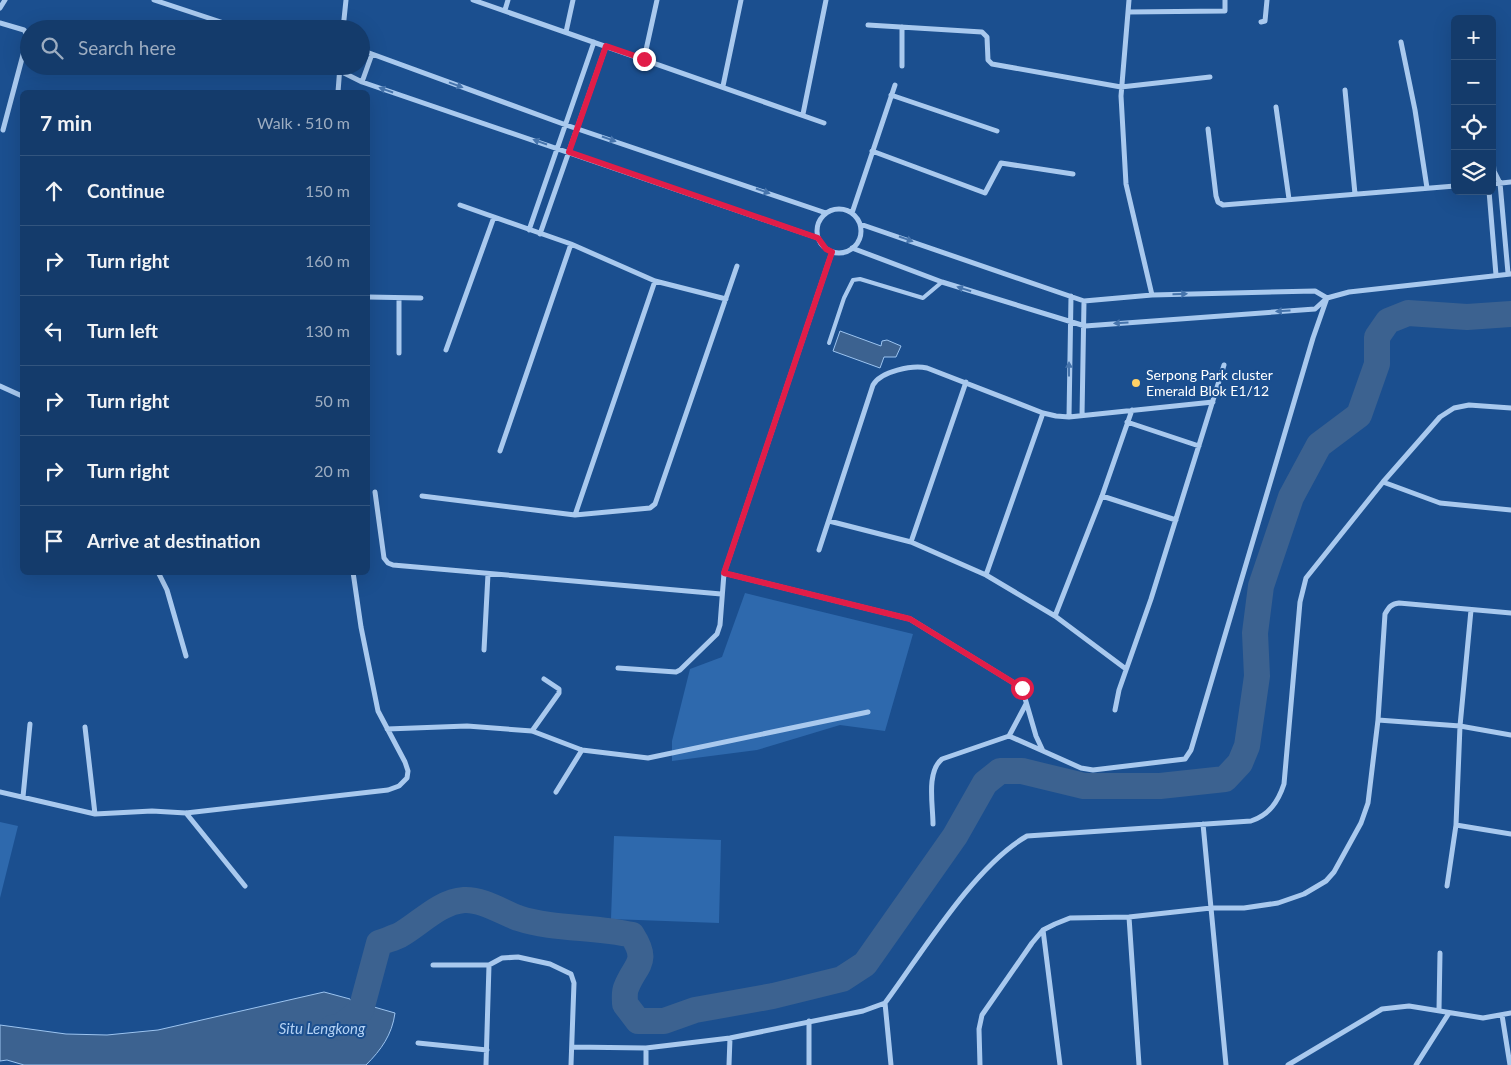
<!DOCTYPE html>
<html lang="en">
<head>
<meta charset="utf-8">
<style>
  body { margin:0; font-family:Lato,sans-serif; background:#1d4271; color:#f1f3f6 }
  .controls { position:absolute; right:15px; top:15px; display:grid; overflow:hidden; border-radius:8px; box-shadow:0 5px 20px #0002 }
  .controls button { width:45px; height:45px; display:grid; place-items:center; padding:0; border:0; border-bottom:1px solid #33557e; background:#143b6b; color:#f1f3f6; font:25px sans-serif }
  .stop { position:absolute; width:15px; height:15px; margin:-11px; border:4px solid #e11d48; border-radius:50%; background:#fff }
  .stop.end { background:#e11d48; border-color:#fff; box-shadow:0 1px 5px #0008 }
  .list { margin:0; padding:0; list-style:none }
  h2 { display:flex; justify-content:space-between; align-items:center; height:65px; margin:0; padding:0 20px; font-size:21px }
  h2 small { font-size:16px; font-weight:400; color:#9dadc1 }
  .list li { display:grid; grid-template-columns:32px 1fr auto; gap:15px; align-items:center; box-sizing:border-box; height:70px; padding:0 20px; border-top:1px solid #33557e }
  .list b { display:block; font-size:19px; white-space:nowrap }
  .list em { font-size:16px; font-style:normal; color:#9dadc1 }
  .icon { flex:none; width:28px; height:28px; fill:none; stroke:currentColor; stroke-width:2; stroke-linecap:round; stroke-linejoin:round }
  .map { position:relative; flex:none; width:1511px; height:1065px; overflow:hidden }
  .search { position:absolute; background:#143b6b; box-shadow:0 5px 20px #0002; left:20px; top:20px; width:350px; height:55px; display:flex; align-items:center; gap:12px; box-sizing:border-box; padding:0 18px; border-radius:28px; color:#9dadc1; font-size:19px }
  .panel { position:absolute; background:#143b6b; box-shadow:0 5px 20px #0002; left:20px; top:90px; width:350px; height:485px; border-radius:8px }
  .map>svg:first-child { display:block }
</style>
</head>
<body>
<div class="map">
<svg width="1511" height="1065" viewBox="0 0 1511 1065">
  <rect width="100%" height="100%" fill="#1b4f8f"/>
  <path fill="#2e69ad" d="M745 593 913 634 885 731 840 725 757 750 672 761V741L690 669 722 657Z
    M0 822 18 826 0 898Z
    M614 836 721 840 719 923 611 919Z"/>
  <path fill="#3c6290" stroke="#9cc4f0" d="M840 331 881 346 882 341 887 340 901 346 896 357H884L880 368 833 351Z
    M324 992 350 999C354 1008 360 1009 370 1010L374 1007 395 1013C392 1035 381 1050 366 1065H24L7 1060 0 1061V1025L66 1034 107 1035 158 1030Z"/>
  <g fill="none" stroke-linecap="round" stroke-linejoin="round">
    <path stroke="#3c6290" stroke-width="26" d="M332 1028 340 1027 361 1010 379 943C386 940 394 938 400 935 421 923 439 902 464 900 482 899 502 912 518 918 554 930 595 926 632 935 650 963 635 964 626 988 624 993 625 999 625 1004L638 1021H664L695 1010 773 996 842 979 865 964 955 836 985 783 1000 771H1022L1084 786H1160L1225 779 1240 763 1247 746 1257 676 1255 633 1261 586 1291 497 1319 445 1359 415 1377 364V337L1388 321 1408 313 1467 317 1511 314"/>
    <path stroke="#a9c9ee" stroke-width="4" d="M829 343 844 298 853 280 860 279 923 298 942 282"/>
    <path stroke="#a9c9ee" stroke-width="5" d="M154 0 242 29
      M473 0 824 123
      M1129 0 1121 96 1126 184 1152 295
      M0 8 5 0
      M505 10 508 0
      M1128 12 1225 11V0
      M1261 22 1265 21 1267 0
      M0 23 24 30 28 36 3 130
      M868 25 982 32 987 37 988 60 992 64 1121 87 1210 77
      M343 29 346 0
      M566 32 573 0
      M1401 42 1415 110 1427 188
      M361 50 566 125 826 213
      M644 59 657 0
      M330 66 362 82 818 238
      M902 66V27
      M362 82 372 54
      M723 86 741 0
      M1345 90 1355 194
      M338 92 340 66
      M891 95 997 131
      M1276 107 1289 199
      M803 114 826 0
      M1208 129 1216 196 1218 202 1223 205 1455 186
      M1492 150 1494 171 1500 183 1508 273
      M872 151 985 193 1001 163 1073 174
      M1492 184 1511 182
      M1489 191 1496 275
      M460 205 571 244 655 281 726 299
      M817 231a22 22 0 1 1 44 0a22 22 0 1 1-44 0Z
      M852 213 895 85
      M860 224 1084 301 1152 295 1315 291 1327 298
      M529 230 594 42
      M540 234 606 46
      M852 248 942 282 1085 326 1315 309 1327 298 1349 292 1511 274
      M368 297 421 298
      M399 298V353
      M446 350 494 217
      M0 386 22 396
      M1082 416 1084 301
      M1069 417 1071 296
      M1127 422 1199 446
      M500 451 571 244
      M1383 482 1440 503 1511 510
      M375 492 384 558 388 563 393 565 721 594
      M422 496 575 515 650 508 655 504 737 266
      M1102 496 1176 520
      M575 515 655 281
      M829 521 911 542 986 575 1043 413
      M911 542 966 382
      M819 550 873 385C881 371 912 365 927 368L1043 413 1056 416 1069 417 1213 402
      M158 572 167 590 186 656
      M724 573 910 619 1022 688 1036 736 1043 751 1081 768 1093 770 1185 759 1191 750 1313 338 1327 298
      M986 575 1055 616 1126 669
      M1055 616 1102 496 1132 410
      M484 650 488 574
      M618 668 676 672 680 670 717 634 720 625 724 573 832 252
      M1115 710 1119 690 1151 599 1224 365
      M1378 720 1460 726 1511 735
      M85 727 95 814
      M387 729 467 726 532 731 582 750 648 758 868 712
      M532 731 559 693V689L544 679
      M1009 736 1043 751
      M0 792 95 814 152 811 186 813 388 790 399 786 407 778 408 771 405 762 378 711 361 627 353 572
      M556 792 582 750
      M23 797 30 724
      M186 813 245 886
      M933 824C933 805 926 772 942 759L1009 736 1026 704
      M1203 824 1211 908H1244L1278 903 1304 894 1326 881 1334 872 1361 823 1368 803 1378 720 1385 614C1389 607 1391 604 1399 603L1511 613
      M1456 825 1511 834
      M1447 886 1456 825 1460 726 1471 610
      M1129 917 1139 1065
      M1043 930 1060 1065
      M433 965H489L502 958 518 957 550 964 571 974 574 983 571 1065
      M885 1003 891 1065
      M1439 1010 1440 953
      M1502 1015 1510 1065
      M809 1021V1065
      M418 1043 487 1050
      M572 1047 646 1048 730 1038 863 1011 885 1003C922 953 974 866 1027 836L1251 821C1269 815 1278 802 1284 784L1300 602 1306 578 1383 482 1440 417 1454 408 1469 405 1511 408
      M486 1065 489 965
      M646 1065V1048
      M729 1065 730 1038
      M980 1065 979 1029 982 1015 1032 943 1043 930 1055 924 1070 918 1129 917 1211 908 1226 1065
      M1288 1065 1382 1009 1409 1006 1483 1018 1511 1013
      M1416 1065 1449 1013"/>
  </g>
  <defs><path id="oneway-solid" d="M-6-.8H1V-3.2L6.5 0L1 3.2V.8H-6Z" transform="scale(1.25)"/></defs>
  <g fill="#4674ac">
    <use href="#oneway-solid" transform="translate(456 85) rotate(20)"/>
    <use href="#oneway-solid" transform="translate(386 90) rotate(-161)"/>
    <use href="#oneway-solid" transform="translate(609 139) rotate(19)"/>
    <use href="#oneway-solid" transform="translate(540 142) rotate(-161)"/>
    <use href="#oneway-solid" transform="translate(763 191) rotate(19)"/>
    <use href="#oneway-solid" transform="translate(906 239) rotate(19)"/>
    <use href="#oneway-solid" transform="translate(964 289) rotate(-163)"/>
    <use href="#oneway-solid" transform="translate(1180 294) rotate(-1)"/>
    <use href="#oneway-solid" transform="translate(1283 311) rotate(176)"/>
    <use href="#oneway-solid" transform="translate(1121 323) rotate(176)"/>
    <use href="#oneway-solid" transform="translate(1069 369) rotate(-90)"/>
  </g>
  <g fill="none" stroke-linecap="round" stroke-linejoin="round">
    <path stroke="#e11d48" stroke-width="6" d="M644 59 606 46 569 152 818 238 826 249 832 252 724 573 910 619 1022 688"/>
  </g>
  <circle fill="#ffd166" stroke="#1b4f8f" stroke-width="2" cx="1136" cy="383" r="5"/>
  <g text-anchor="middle" stroke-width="4" stroke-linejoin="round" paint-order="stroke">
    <g font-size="14" fill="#fff" stroke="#1b4f8f" text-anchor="start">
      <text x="1146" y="380">Serpong Park cluster<tspan x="1146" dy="16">Emerald Blok E1/12</tspan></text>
    </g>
    <g font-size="15" font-style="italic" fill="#b5d3f5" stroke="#1b4f8f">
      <text x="322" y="1034">Situ Lengkong</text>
    </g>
  </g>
</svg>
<div class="controls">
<button>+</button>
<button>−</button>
<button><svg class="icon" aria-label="locate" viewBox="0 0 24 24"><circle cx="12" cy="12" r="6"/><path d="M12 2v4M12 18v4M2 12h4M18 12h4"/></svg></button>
<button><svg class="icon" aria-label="layers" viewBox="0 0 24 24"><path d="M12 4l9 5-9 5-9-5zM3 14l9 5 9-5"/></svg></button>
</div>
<div class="stop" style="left:1022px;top:688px"></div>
<div class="stop end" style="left:644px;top:59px"></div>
<div class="search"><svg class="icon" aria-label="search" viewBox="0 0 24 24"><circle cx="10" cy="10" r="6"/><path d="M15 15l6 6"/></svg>Search here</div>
<section class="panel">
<h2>7 min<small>Walk · 510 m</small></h2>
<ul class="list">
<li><svg class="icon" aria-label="ahead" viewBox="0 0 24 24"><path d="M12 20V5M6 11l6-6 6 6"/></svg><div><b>Continue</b></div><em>150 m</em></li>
<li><svg class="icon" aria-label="right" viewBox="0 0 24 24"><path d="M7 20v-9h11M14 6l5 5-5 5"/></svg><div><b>Turn right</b></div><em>160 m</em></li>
<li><svg class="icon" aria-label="left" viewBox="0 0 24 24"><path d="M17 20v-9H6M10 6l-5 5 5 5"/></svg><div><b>Turn left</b></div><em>130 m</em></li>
<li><svg class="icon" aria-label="right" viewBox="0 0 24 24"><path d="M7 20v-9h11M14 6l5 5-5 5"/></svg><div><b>Turn right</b></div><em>50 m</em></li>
<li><svg class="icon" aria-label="right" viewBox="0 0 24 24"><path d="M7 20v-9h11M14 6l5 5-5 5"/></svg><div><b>Turn right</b></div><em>20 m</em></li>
<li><svg class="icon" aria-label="arrive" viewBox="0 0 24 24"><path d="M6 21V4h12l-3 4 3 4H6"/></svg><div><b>Arrive at destination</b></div></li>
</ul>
</section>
</div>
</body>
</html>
